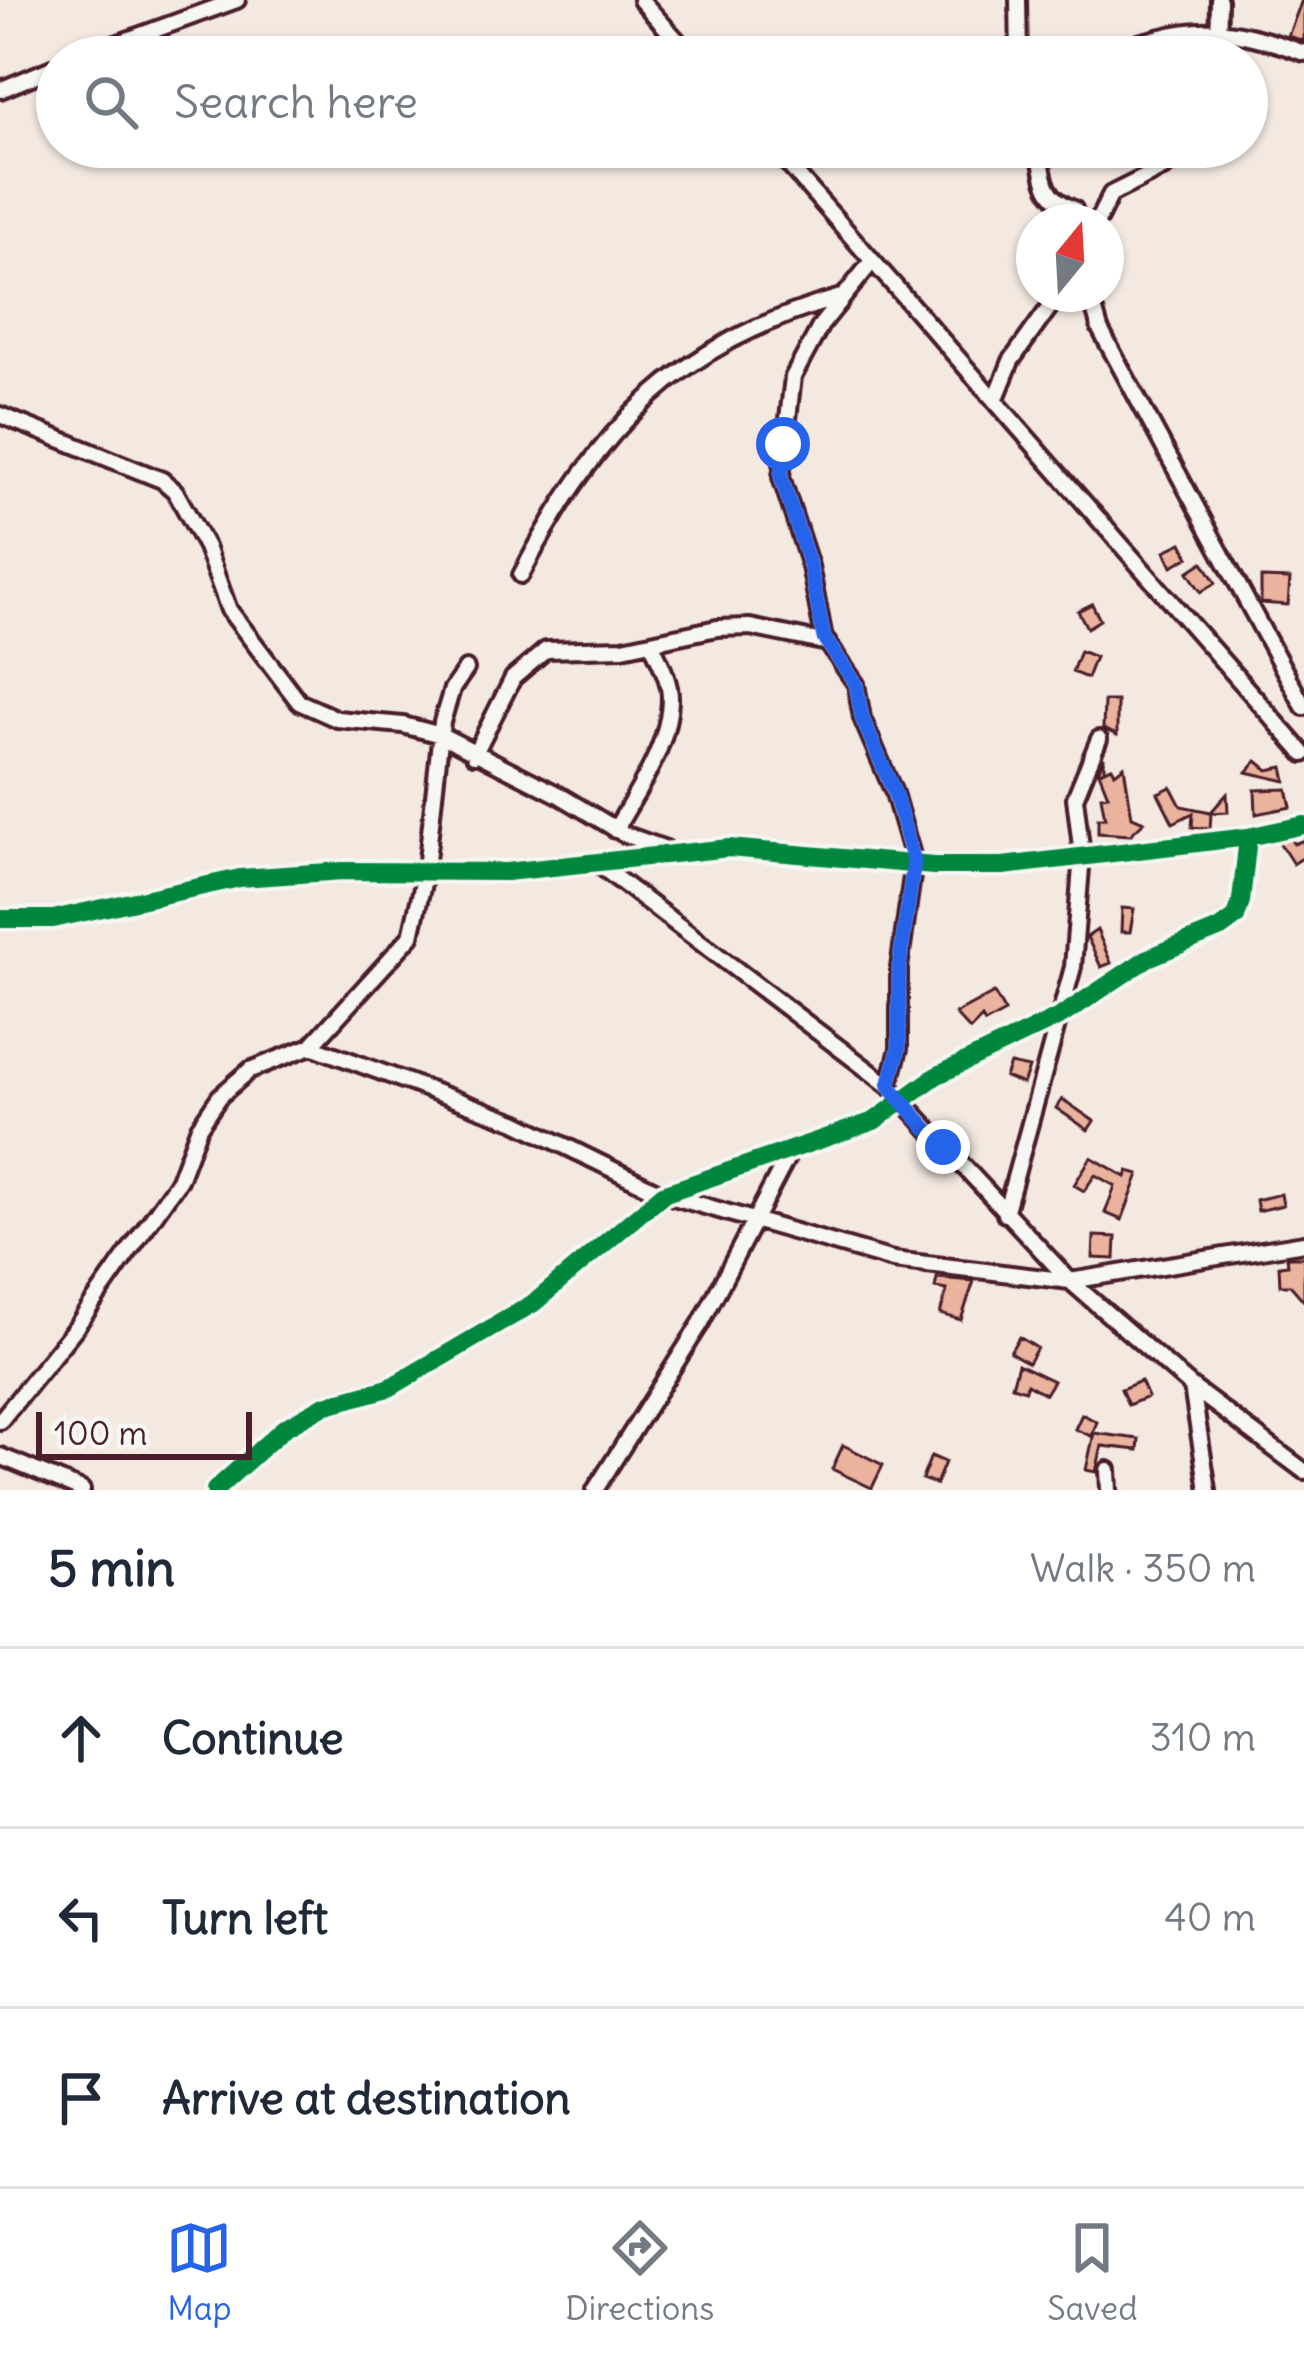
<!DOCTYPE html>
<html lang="en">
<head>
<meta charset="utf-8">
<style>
  body { margin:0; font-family:Delius,sans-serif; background:#f2f2f3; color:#1f2937 }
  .compass { position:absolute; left:1016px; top:204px; width:108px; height:108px; border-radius:50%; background:#fff; box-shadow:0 3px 9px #0004; rotate:18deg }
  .scale { position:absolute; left:36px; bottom:30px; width:216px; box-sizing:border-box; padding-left:12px; border:6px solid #4a1f2b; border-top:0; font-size:33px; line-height:42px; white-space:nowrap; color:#4a1f2b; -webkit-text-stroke:9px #f6f6f2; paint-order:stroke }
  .stop { position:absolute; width:36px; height:36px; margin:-27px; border:9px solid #2563eb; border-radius:50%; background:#fff }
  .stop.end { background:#2563eb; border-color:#fff; box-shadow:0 3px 12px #0008 }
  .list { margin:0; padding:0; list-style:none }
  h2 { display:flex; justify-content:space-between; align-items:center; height:156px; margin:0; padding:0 48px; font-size:51px }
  h2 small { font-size:39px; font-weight:400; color:#747a83 }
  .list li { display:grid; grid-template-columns:78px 1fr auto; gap:36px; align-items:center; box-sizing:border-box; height:180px; padding:0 48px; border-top:3px solid #e0e1e3 }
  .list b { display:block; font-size:45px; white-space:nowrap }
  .list em { font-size:39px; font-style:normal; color:#747a83 }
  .icon { flex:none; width:66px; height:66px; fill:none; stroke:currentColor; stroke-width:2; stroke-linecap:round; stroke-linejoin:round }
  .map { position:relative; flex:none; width:1304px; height:1490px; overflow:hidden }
  .search { position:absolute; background:#fff; box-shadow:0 3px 9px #0004; left:36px; right:36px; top:36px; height:132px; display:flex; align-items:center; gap:30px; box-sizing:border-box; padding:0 42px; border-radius:66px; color:#747a83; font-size:45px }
  .sheet { height:696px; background:#fff }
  nav { display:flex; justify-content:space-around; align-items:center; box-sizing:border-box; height:168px; border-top:3px solid #e0e1e3; background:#fff; font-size:33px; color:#747a83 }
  nav a { display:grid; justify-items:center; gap:6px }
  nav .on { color:#2563eb }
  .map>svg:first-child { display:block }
</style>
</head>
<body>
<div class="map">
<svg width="1304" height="1490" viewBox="0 0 1304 1490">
  <rect width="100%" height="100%" fill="#f3e9e1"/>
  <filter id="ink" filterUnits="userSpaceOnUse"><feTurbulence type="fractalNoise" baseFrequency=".00833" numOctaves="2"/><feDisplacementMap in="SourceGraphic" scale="24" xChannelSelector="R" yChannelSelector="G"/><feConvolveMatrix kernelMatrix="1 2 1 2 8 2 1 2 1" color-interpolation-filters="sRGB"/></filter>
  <g filter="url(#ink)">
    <path fill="#e9b39e" stroke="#4a1f2b" stroke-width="3" d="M1302 0H1304V41L1288 36Z
      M1182 543 1189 557 1172 566 1165 551Z
      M1203 562 1216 583 1201 592 1188 572Z
      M1261 578 1290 579 1288 605 1261 603Z
      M1092 604 1100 620 1087 628 1078 611Z
      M1080 651 1095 657 1087 678 1072 672Z
      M1104 701H1117V735L1103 729Z
      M1104 757V770L1112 767 1115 773 1124 766 1132 817 1144 822 1130 835 1098 833V818H1105L1101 796 1108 795 1099 772 1103 771H1098Z
      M1257 761 1268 770 1283 767 1286 781 1247 772Z
      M1171 787 1181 806 1211 812 1227 794 1228 812 1211 813 1210 829 1192 827 1193 813 1173 823 1158 793Z
      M1287 789 1291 807 1256 814 1255 790Z
      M1290 839 1294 844 1304 840V857L1293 864 1279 842Z
      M1122 908 1134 909 1130 932H1121Z
      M1097 930 1111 963 1101 967 1087 937Z
      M994 993 1005 1012 985 1023 982 1018 970 1030 955 1014Z
      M1010 1064 1029 1068 1023 1084 1005 1077Z
      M1062 1099 1094 1121 1088 1130 1056 1108Z
      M1091 1157 1126 1177 1128 1171 1139 1174 1122 1220 1105 1213 1115 1186 1095 1175 1084 1191 1074 1185Z
      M1281 1194 1283 1205 1258 1211 1256 1200Z
      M1094 1236 1116 1237 1115 1259 1093 1258Z
      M1287 1257H1304V1301L1290 1285H1280L1279 1266 1288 1265Z
      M937 1278 974 1281 961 1320 940 1314 947 1290 935 1288Z
      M1019 1337 1037 1348 1028 1363 1010 1352Z
      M1018 1364 1053 1381 1045 1394 1027 1384 1025 1390 1012 1386Z
      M1141 1381 1148 1397 1128 1405 1121 1389Z
      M1082 1414 1097 1422 1091 1436 1075 1429Z
      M1094 1433 1139 1439 1138 1450 1102 1446 1096 1472 1086 1470Z
      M843 1445 883 1465 872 1488 832 1469Z
      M931 1456 945 1462 936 1484 922 1479Z"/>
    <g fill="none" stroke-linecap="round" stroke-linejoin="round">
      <g stroke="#4a1f2b" stroke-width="22">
        <path id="street" d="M641 0 692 57
          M1018 0 1019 57
          M80 57 237 0
          M1085 57C1187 32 1200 15 1304 53
          M1218 57 1219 0
          M0 90 57 66
          M773 147 1304 754
          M1039 147C1044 177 1043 198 1074 209L1078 222
          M1097 222 1111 194 1165 167 1186 147
          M870 264 821 325 793 377 781 477 810 566 824 638 856 684 862 718 894 793 914 862 899 968V1049L889 1086
          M1090 294 1100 329 1304 707
          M995 401 1011 361 1059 294
          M0 415 162 480 175 491 206 547 229 610 299 702 337 719 403 725 441 735 559 795 624 834 666 849
          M521 575C598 428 676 344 841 297
          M474 755 513 678 546 650 623 648 717 628 750 627 828 643
          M615 830C638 790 670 745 670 697 670 680 658 658 651 642
          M599 865 889 1086 1070 1281 1192 1387 1304 1471
          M0 919H53L240 878 343 871 506 872 729 848 934 866H1003L1248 837 1304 825
          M311 1046 516 1122 663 1194 893 1260 1070 1281 1304 1243
          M1005 1214 1073 967 1082 855 1075 798 1099 739
          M1192 1387 1208 1490
          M0 1421 76 1327 179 1180 199 1127 220 1096 250 1070 311 1046 411 936 426 870 442 722 452 689 466 669
          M0 1456 82 1490
          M1108 1470 1109 1490
          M215 1490 284 1428 323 1406 389 1388 534 1303 663 1194 874 1121 936 1076 1061 1016 1148 958 1221 928 1236 917 1241 901 1248 837
          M595 1490 701 1323 791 1150"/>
      </g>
      <use href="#street" stroke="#f6f6f2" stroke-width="14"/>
      <g stroke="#f6f6f2" stroke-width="26">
        <path id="cycleway" d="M0 919H53L240 878 343 871 506 872 729 848 934 866H1003L1248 837 1304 825
          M215 1490 284 1428 323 1406 389 1388 534 1303 663 1194 874 1121 936 1076 1061 1016 1148 958 1221 928 1236 917 1241 901 1248 837"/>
      </g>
      <use href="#cycleway" stroke="#00873e" stroke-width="18"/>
    </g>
  </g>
  <g fill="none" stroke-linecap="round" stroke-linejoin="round" filter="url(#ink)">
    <path stroke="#2563eb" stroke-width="15" d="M783 444 781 477 810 566 824 638 856 684 862 718 895 794 914 862 899 968V1049L889 1086 943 1147"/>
  </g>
</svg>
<svg class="compass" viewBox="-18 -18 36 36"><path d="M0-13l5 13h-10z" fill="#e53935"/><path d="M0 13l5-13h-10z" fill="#747a83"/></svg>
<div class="scale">100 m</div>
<div class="stop" style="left:783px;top:444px"></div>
<div class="stop end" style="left:943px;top:1147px"></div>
<div class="search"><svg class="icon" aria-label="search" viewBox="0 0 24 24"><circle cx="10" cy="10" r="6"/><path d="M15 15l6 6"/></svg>Search here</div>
</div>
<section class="sheet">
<h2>5 min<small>Walk · 350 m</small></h2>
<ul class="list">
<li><svg class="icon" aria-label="ahead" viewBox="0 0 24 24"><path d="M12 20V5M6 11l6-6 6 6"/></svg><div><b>Continue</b></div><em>310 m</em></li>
<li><svg class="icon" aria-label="left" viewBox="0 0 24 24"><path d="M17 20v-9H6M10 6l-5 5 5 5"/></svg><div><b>Turn left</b></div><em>40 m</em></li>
<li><svg class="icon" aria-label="arrive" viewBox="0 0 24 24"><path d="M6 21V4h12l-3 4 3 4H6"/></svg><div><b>Arrive at destination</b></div></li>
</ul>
</section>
<nav>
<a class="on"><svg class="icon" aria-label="map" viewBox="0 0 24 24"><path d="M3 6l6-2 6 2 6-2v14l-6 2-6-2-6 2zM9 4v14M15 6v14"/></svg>Map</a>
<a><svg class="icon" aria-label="directions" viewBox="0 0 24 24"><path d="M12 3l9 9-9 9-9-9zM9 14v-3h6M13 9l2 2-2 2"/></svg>Directions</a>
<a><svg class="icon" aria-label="saved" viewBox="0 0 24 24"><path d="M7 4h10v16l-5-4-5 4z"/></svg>Saved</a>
</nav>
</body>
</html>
